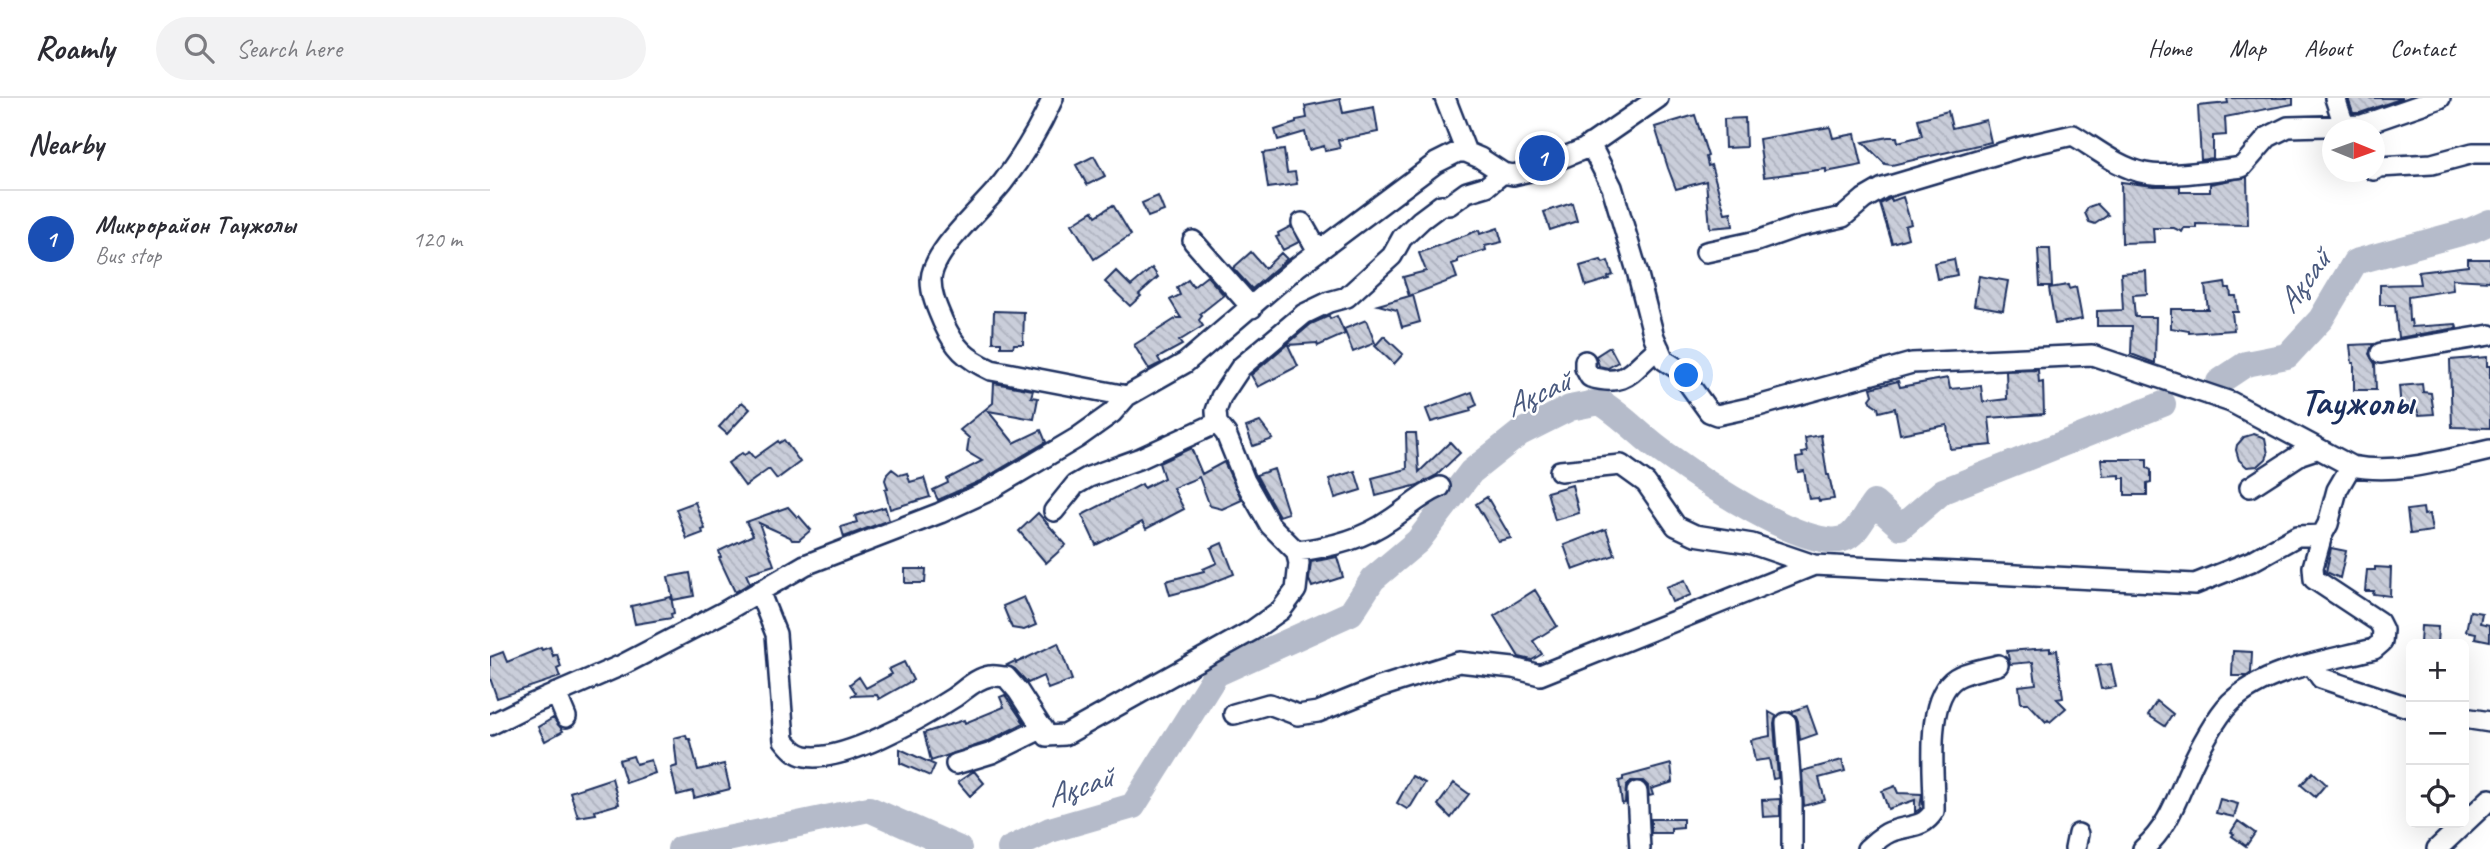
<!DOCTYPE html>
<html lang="en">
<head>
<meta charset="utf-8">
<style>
  body { margin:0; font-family:Caveat,sans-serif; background:#f2f2f3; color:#2b2b33 }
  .controls { position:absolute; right:21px; bottom:21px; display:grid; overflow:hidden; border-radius:10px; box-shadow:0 7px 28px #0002 }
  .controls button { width:63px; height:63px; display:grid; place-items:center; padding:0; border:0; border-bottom:2px solid #e1e1e2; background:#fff; color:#2b2b33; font:35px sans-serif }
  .compass { position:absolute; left:1832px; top:21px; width:63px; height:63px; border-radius:50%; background:#fff; box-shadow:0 7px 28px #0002; rotate:91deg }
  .you { position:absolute; left:1197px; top:278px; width:24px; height:24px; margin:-18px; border:5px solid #fff; border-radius:50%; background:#1a73e8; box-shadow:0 0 0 10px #1a73e833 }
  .badge { display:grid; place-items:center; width:46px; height:46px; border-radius:50%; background:#c8321e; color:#fff; font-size:23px; font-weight:700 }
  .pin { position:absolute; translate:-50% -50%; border:4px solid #fff; box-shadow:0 2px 7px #0006 }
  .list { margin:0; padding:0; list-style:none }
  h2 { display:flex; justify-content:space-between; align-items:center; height:91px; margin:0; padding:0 28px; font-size:30px }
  h2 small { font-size:23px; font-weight:400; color:#7c7c81 }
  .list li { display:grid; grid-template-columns:46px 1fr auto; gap:21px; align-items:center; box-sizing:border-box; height:98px; padding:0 28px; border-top:2px solid #e1e1e2 }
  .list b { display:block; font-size:26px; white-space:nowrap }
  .list p { margin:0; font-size:23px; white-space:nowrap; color:#7c7c81 }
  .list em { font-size:23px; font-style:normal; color:#7c7c81 }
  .icon { flex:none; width:38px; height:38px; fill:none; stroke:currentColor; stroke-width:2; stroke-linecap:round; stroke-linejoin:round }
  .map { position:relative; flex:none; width:2000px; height:751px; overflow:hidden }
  header { display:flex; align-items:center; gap:42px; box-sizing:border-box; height:98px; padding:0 35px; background:#fff; border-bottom:2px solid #e1e1e2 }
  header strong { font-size:33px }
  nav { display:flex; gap:38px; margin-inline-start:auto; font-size:24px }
  .search { width:490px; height:63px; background:#f2f2f3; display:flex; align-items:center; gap:18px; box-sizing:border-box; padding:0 24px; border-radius:38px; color:#7c7c81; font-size:26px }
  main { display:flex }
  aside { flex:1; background:#fff }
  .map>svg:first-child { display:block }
</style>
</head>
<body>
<header>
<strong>Roamly</strong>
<div class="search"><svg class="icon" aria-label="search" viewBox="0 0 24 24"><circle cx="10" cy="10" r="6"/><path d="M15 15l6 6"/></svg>Search here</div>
<nav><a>Home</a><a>Map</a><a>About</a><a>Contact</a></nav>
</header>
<main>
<aside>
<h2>Nearby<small></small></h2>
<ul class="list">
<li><span class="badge" style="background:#1a4fb4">1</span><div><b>Микрорайон Таужолы</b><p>Bus stop</p></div><em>120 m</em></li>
</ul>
</aside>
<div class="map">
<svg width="2000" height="751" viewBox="0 0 2000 751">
  <defs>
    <pattern id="building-back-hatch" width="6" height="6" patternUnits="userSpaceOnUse" patternTransform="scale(1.75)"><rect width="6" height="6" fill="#caceda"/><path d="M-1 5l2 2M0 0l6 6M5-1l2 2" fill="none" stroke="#adb1be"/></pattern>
  </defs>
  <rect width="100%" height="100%" fill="#fff"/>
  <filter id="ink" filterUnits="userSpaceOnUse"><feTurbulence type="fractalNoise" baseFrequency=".0143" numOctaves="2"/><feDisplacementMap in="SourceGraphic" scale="14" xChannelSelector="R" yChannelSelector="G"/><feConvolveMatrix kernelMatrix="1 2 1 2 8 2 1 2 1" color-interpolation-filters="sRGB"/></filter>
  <g filter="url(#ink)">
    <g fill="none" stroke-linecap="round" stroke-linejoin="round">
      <path stroke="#b5bbca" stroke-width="26" d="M1729 284 1756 266 1797 258 1831 221 1865 164 1982 132 2000 124
        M190 751 379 711 469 751
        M520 751 560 732 643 708 726 576 861 515 883 481 928 443 981 374 1030 335 1080 310 1110 304C1135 319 1153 341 1177 357 1210 381 1315 453 1353 441 1367 437 1375 416 1384 405L1411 429 1453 393 1673 306"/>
    </g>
    <path fill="url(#building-back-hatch)" stroke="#1b2f5e" stroke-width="2" d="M1737 0H1803V6L1735 19 1736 37 1723 38V60L1711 62 1708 8 1738 5Z
      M1858 0H1913L1870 15H1863Z
      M850 1 853 15 884 9 888 34 848 42 850 50 835 53 834 48 819 52 815 34 788 42 785 32 806 25V22L817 20 815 8Z
      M1458 13 1462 30 1496 22 1501 44 1402 67 1395 66 1373 44 1398 39H1407L1408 44 1432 38 1428 21Z
      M1205 17 1218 58 1216 59 1218 68 1221 67 1235 115 1241 114 1243 128 1220 130 1216 83 1186 91 1178 70 1165 29Z
      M1255 20 1256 49 1235 50 1234 21Z
      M1340 29 1343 40 1365 36 1372 67 1336 74V71L1274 79 1269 41Z
      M794 52 797 75 805 74 807 86 778 90 773 55Z
      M604 58 615 78 597 87 586 67Z
      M1757 79 1758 127 1706 126V130H1694L1692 134 1684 130H1663L1664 144 1632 145 1631 84 1663 88H1690V94H1720V86Z
      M668 98 674 113 658 119 652 105Z
      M1413 99 1421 126 1415 128 1418 140 1402 145 1390 106 1401 100 1402 103Z
      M1082 105 1087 123 1060 132 1054 114Z
      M1607 106 1618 117 1605 126 1599 124 1595 115 1598 109Z
      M623 107 641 137 604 161 582 126 603 113 606 118Z
      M801 128 809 144 793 152 786 139 789 138 788 135Z
      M1008 130 1012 144 995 148 996 152 968 161V164L962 166 967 180 919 198 913 179 936 173 929 155 989 132 990 136Z
      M1548 151H1560L1562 188H1550Z
      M761 154 775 170 791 155 797 161 762 191 743 170Z
      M1464 161 1467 177 1447 181 1444 165Z
      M1978 161H2000V183L1962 181 1963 192 1918 199 1919 223 1921 222 1922 229 1966 226 1967 230 1908 240 1905 207H1890V187L1930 186 1928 174 1978 168Z
      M1111 162 1113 165 1118 163 1123 177 1118 179 1119 181 1096 188 1090 168Z
      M662 170 668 179 649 196 651 198 640 208 615 184 626 173 641 188Z
      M1656 173 1657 196 1643 197 1645 219H1666L1665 265 1641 256 1642 228H1607V213L1633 212 1631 175Z
      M717 178 734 197 710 216 712 218 709 222 713 228 689 243 692 247 668 260 671 265 659 271 644 247 687 220H691L680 202 690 197 687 190 698 182 703 189Z
      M1489 178 1518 183 1513 212 1484 207Z
      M1735 185 1736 190H1740L1741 198H1746L1748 214H1742L1744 232 1699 235V233L1681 230V211H1718L1715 188Z
      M1578 187 1579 191 1586 189 1592 221 1565 226 1559 190Z
      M923 197 930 224 912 229 907 212 888 207Z
      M504 213 534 214 533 246H524L523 249H511V244H503Z
      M839 218 840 221 847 218 855 236 828 248 827 245 798 247 808 268 768 289 761 277 821 226Z
      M876 222 885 245 863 254 854 231Z
      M894 238 913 256 904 266 885 248Z
      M1883 246 1879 256 1885 266 1886 292H1864V265H1862L1860 247Z
      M1120 249 1128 264 1118 270 1109 268 1106 258Z
      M1997 259V268H2000V330L1962 329 1960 262Z
      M1548 272 1549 285 1553 284 1554 316 1499 320 1502 347 1460 351 1457 327 1410 336 1405 310 1389 314 1388 309 1382 305 1380 301 1383 297 1381 290 1408 283 1410 289 1458 280 1460 291 1491 288 1493 304 1517 301 1516 273Z
      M504 285 543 292 541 299 548 300 544 321 498 313 524 345 551 332 556 344 490 383 448 402 443 392 458 385 457 381 492 363 477 354 479 340 470 332 503 305Z
      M1932 286 1933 294 1941 295 1944 316 1929 317 1926 309 1911 310 1909 288Z
      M982 294 987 307 980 310 981 313 941 324 936 311Z
      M252 304 260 311 237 336 229 329Z
      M770 324 783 341 763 348 756 329Z
      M916 335H926L929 374 960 344 970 355 947 377 928 387 886 398 882 380 917 371Z
      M1764 336 1775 340 1778 356 1776 361 1768 368 1757 369 1749 362 1746 352 1747 347 1754 339Z
      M1331 337 1337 377H1339L1344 401 1329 403 1328 400 1319 401 1314 373 1308 374 1306 360 1313 359 1312 355 1317 354 1315 340Z
      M294 342 310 364 287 381 279 371 255 388 238 365 252 355 254 357 259 354 264 360 288 343 289 345Z
      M701 350 712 376 734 364 752 402 732 411 720 408 709 379 683 390 694 411 656 431 652 424 606 447 592 417 652 386 654 390 674 380 669 365Z
      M1611 361H1657V370L1661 372V384L1657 385V397H1635V380H1630V377L1613 378Z
      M402 371 410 377 417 375 420 384 434 380 440 399 400 411 395 392 398 391 395 382 397 376Z
      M784 371 798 415 789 418 766 377Z
      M865 373 871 392 845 400 839 381Z
      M1082 387 1089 415 1065 422 1057 394Z
      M997 399 1021 440 1008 443 986 406Z
      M205 404 215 431 212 432 213 435 197 441 186 411Z
      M298 409 307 419 309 418 321 432 309 442H302L300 439 269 425 284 467 256 476 260 485 245 494 229 460 231 459 229 453 263 437 256 424Z
      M395 409 399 422 354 439 351 429 367 424 365 418Z
      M1933 410 1934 417 1939 416 1942 433 1920 436 1917 412Z
      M548 415 576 447 556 465 529 433Z
      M1116 431 1125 457 1083 472 1074 447Z
      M732 445 744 476 714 488 680 497 676 483 714 473 713 471 727 465 721 450Z
      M1841 450 1856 453 1850 480 1836 474Z
      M847 459 853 479 822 489 819 482 821 464Z
      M1885 469 1901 470 1900 498 1883 496 1884 493H1875L1877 472H1885Z
      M415 471H436L435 485H415Z
      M200 475 204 498 183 502 178 479Z
      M1195 482 1201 497 1182 504 1176 489Z
      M1045 492 1067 528 1043 543 1052 556 1042 562 1029 559 1004 518Z
      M181 499 184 515 181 516 182 520 145 526 141 508Z
      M534 499 546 527 534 532 522 530 513 508Z
      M1980 513 1992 515 1990 525 2000 527V543L1985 540 1986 535 1976 533Z
      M1931 528 1948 529 1947 546H1930Z
      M568 545 582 582 558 591 553 578 538 585 525 571 517 567 525 563 526 565Z
      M60 549 63 558 67 556 71 569 67 571 70 579 7 600 0 580V559L13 554 17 564 51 550 52 552Z
      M1560 550V553L1567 552 1573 600 1567 601 1576 610 1560 624 1558 622 1556 624 1538 605H1531L1529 588 1546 586 1543 564 1520 566 1517 553Z
      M1743 553 1762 554 1761 575 1757 578H1742Z
      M414 564 423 582 389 601 387 597 361 598 366 595 360 586 369 579 376 590 402 576 399 571Z
      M1621 566 1626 589 1611 591 1606 568Z
      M515 597 534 625 497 644 441 663 434 635 474 622 475 625 514 609 510 599Z
      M1667 603 1683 616 1675 628 1658 617Z
      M1317 608 1327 636 1310 642 1308 623 1306 618 1300 614Z
      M1279 614 1286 618 1284 626 1288 680 1283 681 1279 661 1265 663 1261 642 1280 638Z
      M63 620 73 633 55 643 48 629Z
      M196 637 197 641H200L208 672 234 666 240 691 204 700 203 693 187 697 181 670 187 668 184 640Z
      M410 651 445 667 440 678 410 665Z
      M143 658 146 666 161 662 165 675 136 685 129 662Z
      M1352 662 1355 673 1329 680 1335 702 1314 708 1312 673Z
      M1181 666 1183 684 1161 691 1163 697 1159 698 1158 688 1153 683H1141L1136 689 1135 705 1132 706 1129 683 1133 682V679Z
      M484 673 494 685 480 698 468 684Z
      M1823 674 1836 686 1825 699 1811 687Z
      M922 678 935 685 921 708 917 711 907 705Z
      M122 680 129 706 105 713 106 716 88 719 80 694Z
      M964 685 979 696 961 720 948 707Z
      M1405 688 1408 695 1432 696 1430 711 1425 714V702L1398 711 1392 693Z
      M1290 701V718L1273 719 1272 702Z
      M1730 701 1748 706 1744 719 1726 715Z
      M1161 721H1193V730L1181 731V735H1161Z
      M1748 723 1765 735 1756 748 1742 738 1744 736 1741 734Z"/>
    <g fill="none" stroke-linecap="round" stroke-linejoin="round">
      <g stroke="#1b2f5e" stroke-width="24">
        <path id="minor" d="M563 0C550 29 533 58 513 84 495 108 442 152 441 182 441 197 447 210 453 224 465 250 475 260 501 272L637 298
          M955 0 976 54
          M1845 0 1854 27
          M1100 46 1122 89 1147 173 1164 239 1174 262 1188 271 1219 314 1227 317 1268 308 1422 265 1602 257 1741 304 1861 368C1908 377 1954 362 2000 352
          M1884 72 1889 69 1942 66 1983 55H2000
          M812 125 828 153
          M703 143 762 210
          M1216 154 1267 143 1307 129 1353 119 1374 101 1393 90 1531 49 1583 37C1605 50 1629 70 1655 75 1677 80 1729 72 1752 69L1778 39 1798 29 1872 27 1950 0
          M1891 255 2000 237
          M1095 263V270L1100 279C1139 290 1141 271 1169 250
          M1070 373 1131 367 1156 385 1186 428 1205 437 1262 446 1324 467
          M1760 389 1811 356 1826 351
          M564 413 585 387 599 379 651 360 727 325
          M806 453C839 450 873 441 900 422 917 411 931 397 950 389
          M269 493 286 536 294 642C300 649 305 656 315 658 351 666 432 620 463 600 475 592 486 580 500 578 505 577 511 579 516 579L528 593 557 638 575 637 763 532 791 512 806 492 809 465 806 453 780 427 755 383 736 336 727 325 726 313 731 299 751 269 814 216 839 204 857 199 902 158 912 140 931 122 951 107H959L977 94 997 88 1013 75
          M1822 567 1831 580 1921 610
          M66 595 76 619
          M744 616 779 606 808 617 828 614 890 589 969 564 1023 570 1050 577 1324 467 1705 486 1762 463 1807 438 1832 437
          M1974 620 2000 624
          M1296 625 1302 704V751
          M0 627 42 606 132 567 234 514 315 467 450 415 496 394 587 340 622 315 637 298 695 265 807 169 946 65 968 54H976L990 60 1013 75 1023 77 1040 73 1094 51 1168 0
          M466 666 502 655 553 630
          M1147 694 1150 751
          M1377 751C1384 745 1392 737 1400 734 1419 726 1432 732 1444 713 1445 679 1433 601 1466 580 1477 573 1495 571 1508 567
          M1585 751 1588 736
          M1653 751C1679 729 1687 699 1701 669 1709 651 1727 618 1740 605 1777 570 1837 563 1884 551L1892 544 1893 532 1889 524 1824 481 1823 469 1832 437 1838 426 1847 392 1861 368
          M1947 751 2000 701"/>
      </g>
      <use href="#minor" stroke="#fff" stroke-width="19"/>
    </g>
  </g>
  <g text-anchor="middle" stroke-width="5" stroke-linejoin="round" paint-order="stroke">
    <g font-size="32" font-style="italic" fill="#49597e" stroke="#fff">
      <text transform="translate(1813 183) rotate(-54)" y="11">Ақсай</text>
      <text transform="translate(1047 295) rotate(-25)" y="11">Ақсай</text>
      <text transform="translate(589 688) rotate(-19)" y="11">Ақсай</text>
    </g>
    <g font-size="37" font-weight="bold" fill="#1b2f5e" stroke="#fff">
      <text x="1867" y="316">Таужолы</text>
    </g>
  </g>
</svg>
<div class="controls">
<button>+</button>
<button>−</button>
<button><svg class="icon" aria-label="locate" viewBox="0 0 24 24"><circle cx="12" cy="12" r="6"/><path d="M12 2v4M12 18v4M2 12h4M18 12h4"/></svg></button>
</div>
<svg class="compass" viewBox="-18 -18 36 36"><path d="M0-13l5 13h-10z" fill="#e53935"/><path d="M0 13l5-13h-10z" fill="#7c7c81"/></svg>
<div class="you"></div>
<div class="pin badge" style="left:1052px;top:60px;background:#1a4fb4">1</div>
</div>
</main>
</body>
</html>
